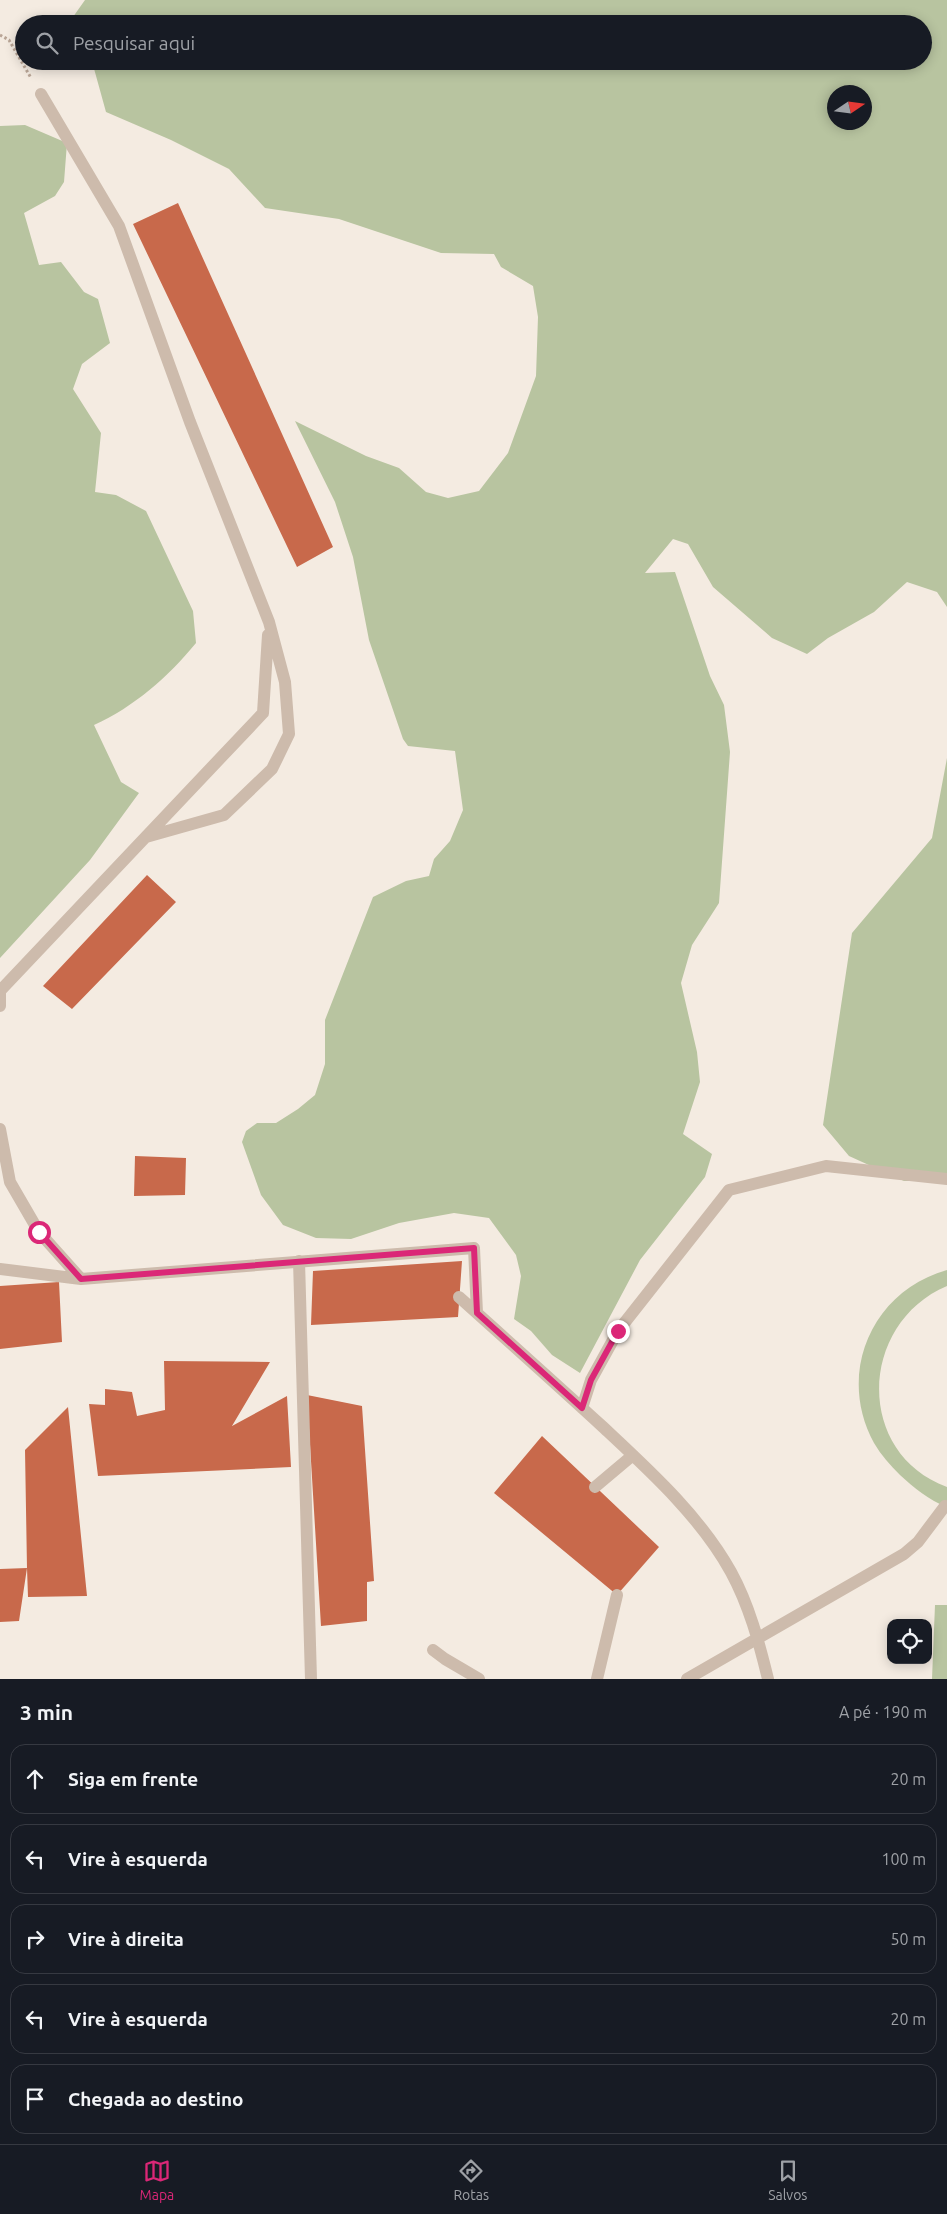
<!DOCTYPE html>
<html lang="pt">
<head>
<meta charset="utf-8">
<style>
  body { margin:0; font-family:Ubuntu,sans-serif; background:#242831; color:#f1f3f6 }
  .controls { position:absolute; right:15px; bottom:15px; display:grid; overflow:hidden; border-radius:10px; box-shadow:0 2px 12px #0003 }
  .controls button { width:45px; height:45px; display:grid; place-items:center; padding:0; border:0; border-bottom:1px solid #363941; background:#171b24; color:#f1f3f6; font:25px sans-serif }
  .compass { position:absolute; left:827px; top:85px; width:45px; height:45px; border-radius:50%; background:#171b24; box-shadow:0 2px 12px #0003; rotate:77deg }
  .stop { position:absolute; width:15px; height:15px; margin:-11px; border:4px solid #db2777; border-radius:50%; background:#fff }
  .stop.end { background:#db2777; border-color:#fff; box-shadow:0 1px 5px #0008 }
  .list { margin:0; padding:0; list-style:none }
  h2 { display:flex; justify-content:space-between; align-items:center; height:65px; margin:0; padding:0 20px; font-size:21px }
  h2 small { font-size:16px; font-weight:400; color:#9ea1a6 }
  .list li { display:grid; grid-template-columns:32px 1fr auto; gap:15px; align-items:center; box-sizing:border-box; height:70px; margin:0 10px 10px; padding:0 10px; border:1px solid #363941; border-radius:15px }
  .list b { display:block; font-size:19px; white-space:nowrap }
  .list em { font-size:16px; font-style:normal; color:#9ea1a6 }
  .icon { flex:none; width:28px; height:28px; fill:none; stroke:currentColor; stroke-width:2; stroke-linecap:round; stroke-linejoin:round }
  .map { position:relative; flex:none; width:947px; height:1679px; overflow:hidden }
  .search { position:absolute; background:#171b24; box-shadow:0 2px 12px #0003; left:15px; right:15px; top:15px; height:55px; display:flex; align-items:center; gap:12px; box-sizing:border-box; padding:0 18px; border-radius:28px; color:#9ea1a6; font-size:19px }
  .sheet { height:465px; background:#171b24 }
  nav { display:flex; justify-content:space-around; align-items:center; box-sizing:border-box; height:70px; border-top:1px solid #363941; background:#171b24; font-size:14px; color:#9ea1a6 }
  nav a { display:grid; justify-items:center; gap:2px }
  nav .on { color:#db2777 }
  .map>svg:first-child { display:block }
</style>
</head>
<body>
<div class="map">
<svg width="947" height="1679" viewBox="0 0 947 1679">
  <rect width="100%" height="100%" fill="#f4ebe1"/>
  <path fill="#b8c4a0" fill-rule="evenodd" d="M85 0H947V607L937 592 907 582 874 612 828 638 807 654 772 638 713 587 688 544 673 539 645 573 675 572 710 676 724 705 730 752 719 903 692 945 681 983 697 1052 700 1082 683 1134 712 1154 705 1177 640 1260 580 1373 552 1355 531 1331 514 1319 521 1276 516 1255 489 1218 454 1213 399 1223 351 1239 316 1238 283 1225 261 1195 242 1142 246 1131 257 1123H276L298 1109 315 1095 325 1064V1020L373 897 406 881 429 876 434 859 450 841 463 810 455 751 408 746 403 739 369 640 353 557 335 502 295 421 366 456 399 468 426 492 448 498 479 491 508 453 536 376 538 317 533 286 501 267 494 254 441 253 339 219 265 208 229 169 171 140 106 112 93 65 90 61H923V24H68ZM864 92V122H834V92Z
    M25 125 67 143 64 182 55 196 24 213 39 265 61 262 84 292 98 299 110 343 82 364 73 389 101 433 95 492 116 495 146 511 193 611 196 643C168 677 134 707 94 725L121 782 139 793 90 860 0 958V126Z
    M947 758V1181H904L849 1156 823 1125 852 933 932 838Z
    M947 1270V1286C859 1323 854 1453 947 1487V1507C929 1500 914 1488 900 1475 890 1465 881 1455 874 1443 836 1373 872 1291 947 1270Z
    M935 1605H947V1679H932Z"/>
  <path fill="#c8694b" d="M178 203 333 547 297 567 133 224Z
    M147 875 176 902 72 1009 43 986Z
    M135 1156 186 1158 185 1195 134 1196Z
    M462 1261 458 1317 311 1325 313 1271Z
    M59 1282 62 1342 0 1349V1286Z
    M164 1361 270 1362 232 1426 287 1396 291 1467 98 1476 89 1404 105 1405V1389L132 1392 137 1416 165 1410Z
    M307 1395 362 1406 374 1581 367 1582V1621L321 1626Z
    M68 1407 87 1596 28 1597 27 1568 19 1621 0 1622V1569L27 1568 25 1450Z
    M542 1436 659 1547 617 1595 494 1493Z"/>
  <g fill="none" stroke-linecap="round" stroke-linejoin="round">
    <path stroke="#b9a596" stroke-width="3" stroke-dasharray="2.5 2.5" stroke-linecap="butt" d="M0 35 9 40 31 78"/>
    <path stroke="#cdbbac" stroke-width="12" d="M41 94 119 226 190 422 269 622 285 682 289 734 272 769 224 815 146 837
      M0 991 263 713 268 635
      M0 1006V991
      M0 1129 10 1182 39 1232 81 1279 0 1269
      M299 1261 311 1679
      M81 1279 474 1248 477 1313
      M459 1297C507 1340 555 1383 603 1427 649 1470 700 1516 731 1572 749 1605 759 1642 768 1679
      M582 1408 591 1380 618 1331 729 1190 826 1166 947 1179
      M595 1487 633 1455
      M433 1650 445 1659 479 1679
      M597 1679 617 1595
      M687 1679 904 1554 918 1542 945 1506"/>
  </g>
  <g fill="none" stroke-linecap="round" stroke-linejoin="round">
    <path stroke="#db2777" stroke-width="6" d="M39 1232 81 1279 474 1248 477 1313 582 1408 591 1380 618 1331"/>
  </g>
</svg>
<div class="controls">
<button><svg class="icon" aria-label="locate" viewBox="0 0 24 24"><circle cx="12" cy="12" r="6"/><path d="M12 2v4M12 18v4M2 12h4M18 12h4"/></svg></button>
</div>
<svg class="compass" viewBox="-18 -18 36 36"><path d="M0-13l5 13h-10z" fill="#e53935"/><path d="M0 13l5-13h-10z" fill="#9ea1a6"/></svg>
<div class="stop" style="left:39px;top:1232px"></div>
<div class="stop end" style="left:618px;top:1331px"></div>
<div class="search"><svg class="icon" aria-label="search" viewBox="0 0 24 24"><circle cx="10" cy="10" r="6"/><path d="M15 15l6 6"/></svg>Pesquisar aqui</div>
</div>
<section class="sheet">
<h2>3 min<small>A pé · 190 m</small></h2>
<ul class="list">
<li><svg class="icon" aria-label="ahead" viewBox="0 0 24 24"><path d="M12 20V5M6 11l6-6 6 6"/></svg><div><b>Siga em frente</b></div><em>20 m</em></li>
<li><svg class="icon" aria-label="left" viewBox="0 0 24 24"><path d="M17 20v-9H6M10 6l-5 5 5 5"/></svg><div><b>Vire à esquerda</b></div><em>100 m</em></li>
<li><svg class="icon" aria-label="right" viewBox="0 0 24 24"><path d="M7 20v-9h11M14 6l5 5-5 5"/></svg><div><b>Vire à direita</b></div><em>50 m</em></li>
<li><svg class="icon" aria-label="left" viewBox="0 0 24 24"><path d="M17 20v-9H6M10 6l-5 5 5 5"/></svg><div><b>Vire à esquerda</b></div><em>20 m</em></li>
<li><svg class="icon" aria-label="arrive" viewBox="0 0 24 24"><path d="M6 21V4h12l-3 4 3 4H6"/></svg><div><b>Chegada ao destino</b></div></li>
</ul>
</section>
<nav>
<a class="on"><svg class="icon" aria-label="map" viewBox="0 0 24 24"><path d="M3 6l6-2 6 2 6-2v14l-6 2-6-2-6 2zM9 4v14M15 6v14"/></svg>Mapa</a>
<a><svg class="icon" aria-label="directions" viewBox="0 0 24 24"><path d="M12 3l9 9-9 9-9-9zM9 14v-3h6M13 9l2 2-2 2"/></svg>Rotas</a>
<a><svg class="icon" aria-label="saved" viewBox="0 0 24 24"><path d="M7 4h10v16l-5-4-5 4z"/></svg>Salvos</a>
</nav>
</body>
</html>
